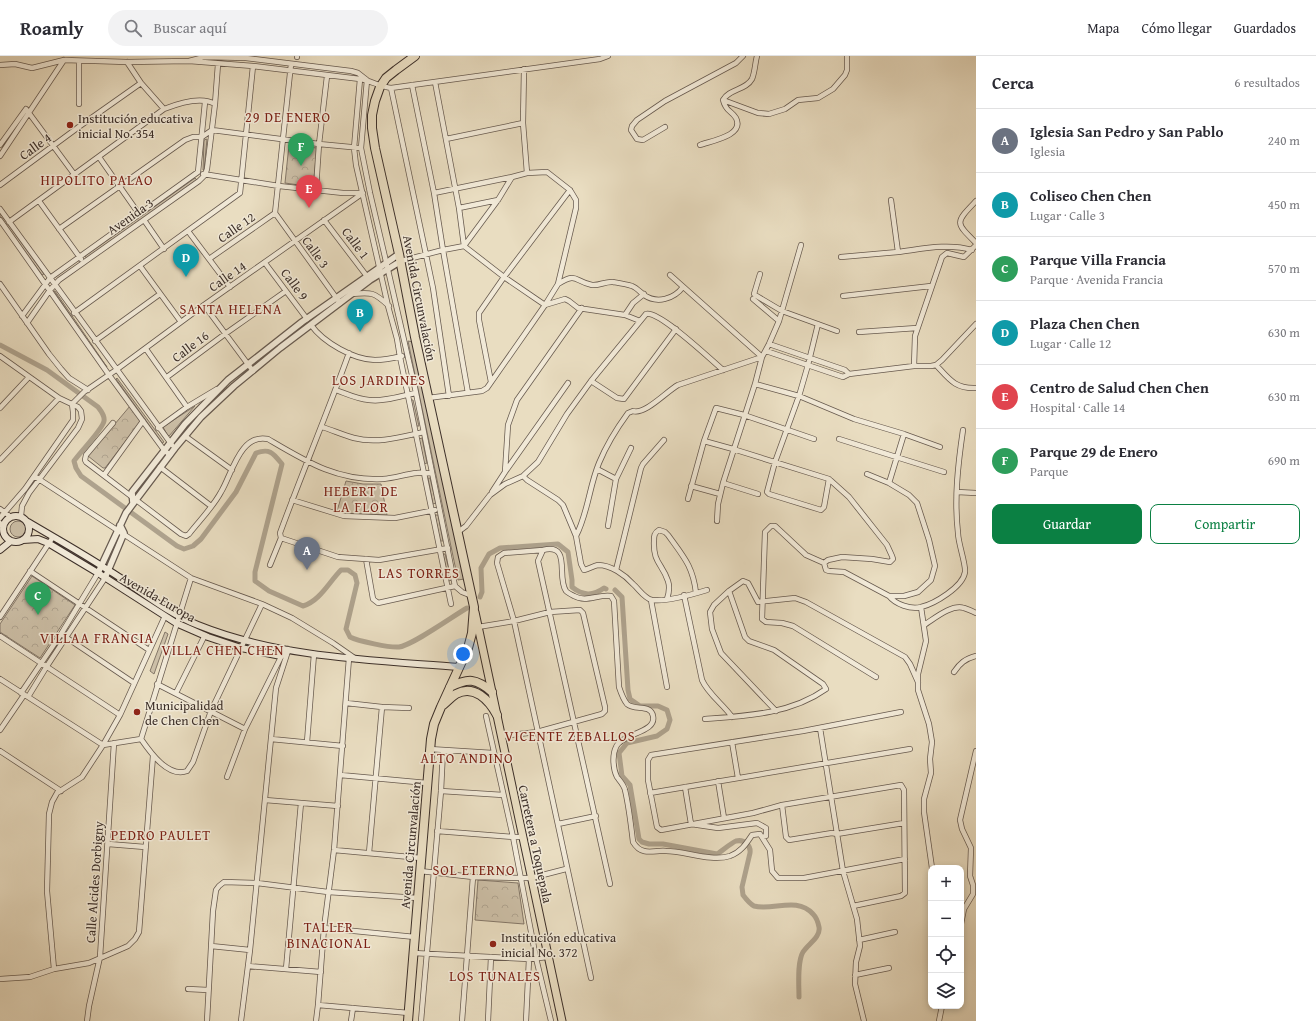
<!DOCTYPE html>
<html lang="es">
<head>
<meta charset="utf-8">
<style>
  body { margin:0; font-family:"Gentium Book Plus",serif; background:#f2f2f3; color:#2b2b33 }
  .controls { position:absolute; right:12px; bottom:12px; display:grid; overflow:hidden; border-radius:8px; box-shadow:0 2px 6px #0003 }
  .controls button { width:36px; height:36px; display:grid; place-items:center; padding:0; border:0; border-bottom:1px solid #e1e1e2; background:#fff; color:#2b2b33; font:20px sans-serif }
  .you { position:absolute; left:463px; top:598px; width:14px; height:14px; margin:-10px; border:3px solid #fff; border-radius:50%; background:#1a73e8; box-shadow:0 0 0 6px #1a73e833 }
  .badge { display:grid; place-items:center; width:26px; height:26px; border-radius:50%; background:#0b8043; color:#fff; font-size:13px; font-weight:700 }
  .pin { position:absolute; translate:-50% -33px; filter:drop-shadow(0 1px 2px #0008) }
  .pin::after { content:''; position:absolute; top:21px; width:14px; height:12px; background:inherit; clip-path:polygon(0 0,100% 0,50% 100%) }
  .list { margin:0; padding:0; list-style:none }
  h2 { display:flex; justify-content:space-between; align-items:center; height:52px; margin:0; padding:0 16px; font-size:17px }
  h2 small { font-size:13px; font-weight:400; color:#7c7c81 }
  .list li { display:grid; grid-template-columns:26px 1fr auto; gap:12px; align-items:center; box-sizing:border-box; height:64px; padding:0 16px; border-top:1px solid #e1e1e2 }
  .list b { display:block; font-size:15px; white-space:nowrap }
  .list p { margin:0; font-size:13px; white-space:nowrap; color:#7c7c81 }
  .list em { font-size:13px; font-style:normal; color:#7c7c81 }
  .actions { display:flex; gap:8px; padding:12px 16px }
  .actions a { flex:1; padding:9px 0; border:1px solid #0b8043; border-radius:8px; text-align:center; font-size:14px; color:#0b8043 }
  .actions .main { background:#0b8043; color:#fff }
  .icon { flex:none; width:22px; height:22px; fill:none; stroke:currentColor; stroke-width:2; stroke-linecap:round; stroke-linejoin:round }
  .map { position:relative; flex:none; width:976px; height:965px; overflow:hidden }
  header { display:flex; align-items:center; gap:24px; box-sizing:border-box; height:56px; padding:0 20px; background:#fff; border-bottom:1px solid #e1e1e2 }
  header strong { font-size:19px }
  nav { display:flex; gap:22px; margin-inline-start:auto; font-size:14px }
  .search { width:280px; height:36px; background:#f2f2f3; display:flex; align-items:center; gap:10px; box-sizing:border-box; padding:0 14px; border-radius:22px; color:#7c7c81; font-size:15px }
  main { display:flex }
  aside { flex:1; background:#fff }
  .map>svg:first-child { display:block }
</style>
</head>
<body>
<header>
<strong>Roamly</strong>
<div class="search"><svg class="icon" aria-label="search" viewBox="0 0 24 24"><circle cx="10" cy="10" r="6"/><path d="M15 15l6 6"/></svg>Buscar aquí</div>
<nav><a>Mapa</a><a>Cómo llegar</a><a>Guardados</a></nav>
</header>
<main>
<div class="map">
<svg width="976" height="965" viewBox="0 0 976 965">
  <defs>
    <pattern id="park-crowns" width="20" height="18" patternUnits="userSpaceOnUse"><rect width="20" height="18" fill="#ccbfa7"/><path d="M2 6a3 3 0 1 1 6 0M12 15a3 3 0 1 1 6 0" fill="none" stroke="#b0a490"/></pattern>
  </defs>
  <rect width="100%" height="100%" fill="#e9ddc1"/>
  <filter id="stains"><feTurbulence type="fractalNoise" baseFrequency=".005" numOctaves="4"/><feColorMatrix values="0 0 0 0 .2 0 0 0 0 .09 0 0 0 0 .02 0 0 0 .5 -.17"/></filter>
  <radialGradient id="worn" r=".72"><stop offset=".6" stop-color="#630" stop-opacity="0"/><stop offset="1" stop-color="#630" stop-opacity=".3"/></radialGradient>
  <path fill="#ccbfa7" stroke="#847768" d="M207 83 204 114H203L204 84Z
    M195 122 197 124 87 203 85 200Z
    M0 157 44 218 42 219 0 161Z
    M54 235H55L107 311 86 283Z
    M408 285 414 286 464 523 458 524Z
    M117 322 164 386 162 387 116 323Z
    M225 330 228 332 177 387 175 385 196 360Z
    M411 344H413L419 370H416Z
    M195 350 169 380H168L163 371Z
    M422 382 427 407 424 408 419 383Z
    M161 401 164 403 137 436 135 434Z
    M430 422 436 447 433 448 428 422Z
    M435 459H438L443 485H440Z
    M10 473a8 8 0 1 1 16 0a8 8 0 1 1-16 0Z
    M57 486 96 509 95 512 55 488Z
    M443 498H445L452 524 449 525Z
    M165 576 168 578 154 618 150 615Z"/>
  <path fill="url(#park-crowns)" stroke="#847768" d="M289 89 317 92 313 131 285 127Z
    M130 350 141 365 105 412H103L88 400Z
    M346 425 363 428H381L387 459 342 457 337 455Z
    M32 520 75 549 40 602 0 576V568Z
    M478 824 518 827 524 868 475 864Z"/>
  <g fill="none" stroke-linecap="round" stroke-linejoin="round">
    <path stroke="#aea28d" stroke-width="5" d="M0 289 47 314 98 351C101 355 105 359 104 365 103 373 80 396 74 405L76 412 81 420 177 490 184 493 193 490 201 483 236 436 256 397C270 392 273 397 282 408L255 516V525L269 535 303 550C320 545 329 526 341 514H348L355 519 357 527 346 573 350 581C358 585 390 592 399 591 413 589 453 560 467 552
      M615 534 622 541 628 634 630 643 640 650H658L667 654 670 664 667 673 657 680 627 687 619 697 622 720 630 729 639 783 642 786 649 788H663L717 798C722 795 731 787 736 785 745 783 751 790 750 797L742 831 743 839C746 843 750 848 754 850 773 855 797 840 813 858 816 861 818 866 819 871 821 881 808 888 803 896 797 906 799 929 799 941
      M480 541 482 536 481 512 489 498 500 492 558 488 568 496 572 524V531C583 540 593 540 604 532L606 533"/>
    <g stroke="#675a4f" stroke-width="6">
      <path id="minor" d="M297 1V0
        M189 5 204 1 246 2 351 15 358 17 367 24 361 92 370 137 388 214 415 332 455 530 462 536 472 540
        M127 6 141 27 164 53
        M0 9 15 8 32 12 64 4 127 6 189 5 253 10 360 23C371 25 379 30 391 32L600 3 608 0
        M360 23 354 92 356 109 388 250 397 283 400 301 451 548
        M435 26 459 152 464 190
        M412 29 434 137 443 194 468 337
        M391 32 433 232 449 340
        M723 44 758 57 769 58 785 53 798 44 818 42 833 33 845 19 847 14V0
        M79 48V5
        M665 71 643 84 637 83 631 74 632 70 637 64 665 45 736 7 743 0
        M446 83 523 67
        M0 89 26 53 74 118
        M700 89C710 85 745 80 736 62 731 54 726 56 723 44 729 33 746 34 752 23 755 16 755 7 757 0
        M0 100 64 4
        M99 101 139 158
        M203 118 279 130 343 137H362
        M0 129 80 70 141 27
        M316 133 319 88 327 20
        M434 137 512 121
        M891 144 898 196C922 193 948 187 972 194
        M39 145 81 203
        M976 145C955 167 955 166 976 187
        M459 152 498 144
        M0 153 172 389
        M275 157 291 8
        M275 157 340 247
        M0 164 109 319 164 394 170 399
        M144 164 164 193
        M324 164 369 223
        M9 166 164 53C179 47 201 40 215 48
        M59 173 185 84 193 81H202L212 74 319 88 361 92
        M188 175 230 231
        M464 190 498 144 512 121 527 117 523 67 524 13
        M841 201 898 196
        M209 203 275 157
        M401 205 443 194 464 190 504 221 545 249 565 243 569 245 578 252 625 259 640 265
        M265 207 307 263
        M140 210 181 266
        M760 218 754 238 755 239 782 255 837 275
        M0 228 49 298 61 313 69 322 88 334
        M558 228C578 216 573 225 592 229 599 230 606 225 613 226 619 227 626 228 632 230 637 232 640 236 644 239 657 248 674 243 683 231
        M351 238C372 236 374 236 389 250
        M843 240 931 230
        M753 243 779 265
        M204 249 253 315
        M74 257 240 137 253 10
        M625 259 633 247 644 238
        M22 260 50 222 198 116 205 46
        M27 267 50 234 59 224 199 125 205 119 207 113 215 48 218 8
        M818 268 808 309 799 340 775 406 767 436 769 438 821 454 824 451 829 423
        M311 269C323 286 354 304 375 304 383 304 394 302 402 300
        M859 276 917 272
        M95 285 160 238
        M146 293 187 351
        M766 295 843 321 849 318 845 314 769 288
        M0 300 59 342 78 351 81 355 82 363 78 372 29 437 22 450 21 460
        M936 309C949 323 955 333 976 332
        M914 310 915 280 942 201 947 197 964 201 976 189
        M849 318 914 310H931L936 309 942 304 976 268
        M167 321 225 278 286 235
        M591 325 617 342 624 343 676 273
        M491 326 479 264V257L504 221 570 134
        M755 328 799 340 854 363 904 378 940 391
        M336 334C347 338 357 343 369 344 384 346 401 340 415 337
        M428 342 482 335 487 332 545 249 558 228 576 152V144L570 134 547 116 527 117
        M72 348 84 336 116 314 204 249 363 137
        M0 352 29 321
        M113 367 86 399 85 404 86 406 181 478 186 480 189 478C200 464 213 451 221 436 232 418 240 377 268 383 307 406 337 425 383 423 395 422 406 418 417 417 422 416 426 418 432 417
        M322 371C332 374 343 379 354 382 377 388 401 381 424 376
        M158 372 187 351 217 333
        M185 380 232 414
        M839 383 944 416
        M704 385 733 393 829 423 849 441 887 489 892 500 893 503 890 506 872 503 842 501 828 504 824 507 826 514 829 515 844 516 889 540H904L918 536 931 524 935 510 929 484 917 447 909 439 889 427 867 418
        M0 404 59 342
        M160 411 211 450
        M597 413 616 423
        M505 416 568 327
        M104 419 143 365
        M34 420 191 522 262 548 292 562 333 587 356 603
        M523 420 527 424 558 444 563 449 576 480 581 508 584 514C589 513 593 510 598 509 611 509 625 519 633 528 639 533 644 542 652 544 665 546 694 538 707 534
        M889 427 904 378
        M691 430 720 438
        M492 436 505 416 508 369 517 344 582 252
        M957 436 976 437
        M758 438 723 427 755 328 762 301 769 288 779 265 801 189
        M688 443 704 385 716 352 744 359 814 383
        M292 444 344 460 395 462 435 454
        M0 453 11 461
        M0 462 25 433 73 364V356L72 348
        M717 465 718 448 723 427
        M0 467 3 471
        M608 470 616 423 631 392
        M458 476 466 470 490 439 505 428 523 420 538 406 567 358 591 325 646 258C659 254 711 304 723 314
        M576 480C588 457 589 431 599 407 606 390 617 372 628 357L633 355C645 359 667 335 678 329L762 301 670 219
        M281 482 338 501 379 504 448 492
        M543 494 504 497 498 501 497 507 514 565 591 922
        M366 503 373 543 378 547 455 530
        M824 507 806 499 775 470H771L765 476 762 563 766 566 782 567 793 570 876 621
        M270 509 281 482 280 477C302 417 327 358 349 297
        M616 514 641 412 643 408 664 384
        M30 515 149 594
        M684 539 702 624C708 638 724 649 732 661
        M889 540C895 548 911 554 921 551 934 548 963 531 965 516 966 508 958 487 958 477 954 443 958 408 963 374
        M667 543C669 537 670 531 668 525 662 507 653 507 654 485 654 480 654 477 659 474L665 476 668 479C683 500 693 510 696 537
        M651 544 667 631
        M921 551 926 585 918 618V634L929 668 932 686 930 703 931 717 924 743V756L932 812
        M0 561 53 481
        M924 569C934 563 951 548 964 552 968 553 972 555 976 557
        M478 571 514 565 550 556 580 554 583 557 605 651V655L602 658 537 676 501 680
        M0 580 120 659
        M64 580 134 627
        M954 616C960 607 965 603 976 600
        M0 623 103 689
        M157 628 245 673
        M21 637 61 578 98 517
        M176 637 205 579
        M28 641 47 610 105 522
        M346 647 382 651 409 652
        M776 655 721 597 712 573 710 556 714 549 729 535 743 525 748 527 758 546 795 542 806 546 905 601 910 608 918 626
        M486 660 513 781 536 902 551 965
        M705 663C746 660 791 658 826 633L823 628 774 594 749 585 745 581 729 535
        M820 672 843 815 857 863 860 890 856 906 855 928 864 965
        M0 674 24 639
        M141 683 191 522
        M271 683 343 690
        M307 686 314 598
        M732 686 738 722
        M103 689 141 683C150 696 168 722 187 715L193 706 211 655 262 548
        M429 693 493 697
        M0 695 61 735
        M340 719 427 727
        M227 721 245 673 282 599
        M718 725 724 762
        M685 731 691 768 718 772 757 767 766 772V780L762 781
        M441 735 503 739
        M650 737 910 693
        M265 744 338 750
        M782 749 786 781 789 784 832 777 837 778 904 767
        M558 768 596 760
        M437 775 513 781H523
        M108 788 145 791
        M334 794 421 802
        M369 797 382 651
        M420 815 473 821 521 822H531L566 813
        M610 828 538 505 543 494C572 487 556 521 566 535 568 537 572 539 574 540 586 547 598 538 611 540L614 545 619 631C621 637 623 643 627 648 635 655 651 648 653 660 657 677 622 677 616 691 612 699 613 713 617 721 620 725 624 729 625 734 629 751 631 769 633 786 636 791 639 794 644 795 651 797 659 794 666 795 685 795 711 806 730 800 741 796 746 788 752 779L760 778 770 794 772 815 778 822H804L905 803
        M853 850 901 840 905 837 904 734 901 729 782 749 753 757 661 774 657 771 648 724V704L651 699 803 675 901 656
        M961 868 964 853 973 838V829L970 820 971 792 962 773 960 764 976 695
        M324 872 415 881
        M859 884 895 876
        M211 890 250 894
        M413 897 529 903 548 901
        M248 910 321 916
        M54 913 47 835 49 758 52 746 57 737 82 721 103 689 120 659 165 560
        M286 913 301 747
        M855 919 889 912
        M0 923 30 921 54 913 89 907 128 890 135 883 139 876 153 700
        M188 933 208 934
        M318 949 324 872 334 794 349 602
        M87 965 89 950 100 901 114 687
        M207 965 213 855 216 834 219 830 224 826 257 827 328 836 418 842
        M241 965 250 894 276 632 288 595
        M316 965 318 949 409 957
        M351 965 353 952
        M421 965 441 735 443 694
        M462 965 473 821
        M488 965 491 901
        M526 965 529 903
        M939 965 942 950"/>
    </g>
    <g stroke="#675a4f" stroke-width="8">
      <path id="tertiary" d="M133 447 132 436 185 368 228 324 302 266 399 198
        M98 517 126 457 175 392 201 361 234 330 280 292 370 224 401 205
        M105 522 124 477 120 469"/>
    </g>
    <g stroke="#3c2f29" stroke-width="8">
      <path id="secondary" d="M3 473a13 13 0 1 1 26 0a13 13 0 1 1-26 0Z
        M28 466C55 482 82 497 108 514 138 532 165 556 198 569 280 602 372 604 459 611
        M23 484 38 483 48 487 98 517 176 567 208 581 241 592 281 600 288 594
        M0 494 11 485"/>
    </g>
    <g stroke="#3c2f29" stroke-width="9">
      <path id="primary" d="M475 556 562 965"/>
    </g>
    <g stroke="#3c2f29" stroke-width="10">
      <path id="trunk" d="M450 631C468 622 476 622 492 636
        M443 649C447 646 451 641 456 638 474 628 489 644 497 659
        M408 965 431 683 434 668 441 651 468 592 472 577 474 551 415 281 399 198 375 92 372 72V59L375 45 380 31 386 22 396 14 415 0"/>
    </g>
    <use href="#minor" stroke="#f1e9d7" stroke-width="4.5"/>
    <use href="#tertiary" stroke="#f1e9d7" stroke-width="5.5"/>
    <use href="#secondary" stroke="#f1e9d7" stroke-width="6"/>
    <use href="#primary" stroke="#e9ddc1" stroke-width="7"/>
    <use href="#trunk" stroke="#e9ddc1" stroke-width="8"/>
  </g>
  <g fill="#8f2418" stroke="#f1e9d7" stroke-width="1.5">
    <circle cx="70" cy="69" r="4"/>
    <circle cx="137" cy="656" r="4"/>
    <circle cx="493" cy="888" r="4"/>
  </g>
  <g text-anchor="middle" stroke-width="3" stroke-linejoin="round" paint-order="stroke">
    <g font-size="13" fill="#3c2f29" stroke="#f1e9d7" text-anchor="start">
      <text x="78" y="67">Institución educativa<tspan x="78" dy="15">inicial No. 354</tspan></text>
      <text x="145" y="654">Municipalidad<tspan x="145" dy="15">de Chen Chen</tspan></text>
      <text x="501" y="886">Institución educativa<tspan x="501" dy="15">inicial No. 372</tspan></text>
    </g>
    <g font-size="13" fill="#3c2f29" stroke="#f1e9d7">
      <text transform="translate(35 90) rotate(-36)" y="5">Calle 4</text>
      <text transform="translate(130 160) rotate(-35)" y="5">Avenida 3</text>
      <text transform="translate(236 171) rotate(-35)" y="5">Calle 12</text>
      <text transform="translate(356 187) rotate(53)" y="5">Calle 1</text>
      <text transform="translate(316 196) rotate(54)" y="5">Calle 3</text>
      <text transform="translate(227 220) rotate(-35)" y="5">Calle 14</text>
      <text transform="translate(295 228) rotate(53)" y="5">Calle 9</text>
      <text transform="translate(420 242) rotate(79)" y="5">Avenida Circunvalación</text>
      <text transform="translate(190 290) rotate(-37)" y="5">Calle 16</text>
      <text transform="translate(158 541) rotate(30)" y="5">Avenida Europa</text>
      <text transform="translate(536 788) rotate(78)" y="5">Carretera a Toquepala</text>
      <text transform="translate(410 789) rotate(-85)" y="5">Avenida Circunvalación</text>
      <text transform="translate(94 826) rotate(-86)" y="5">Calle Alcides Dorbigny</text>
    </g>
    <g font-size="14" letter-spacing="1" fill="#7a1f14" stroke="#f1e9d7">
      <text x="288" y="66">29 DE ENERO</text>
      <text x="97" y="129">HIPOLITO PALAO</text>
      <text x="231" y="258">SANTA HELENA</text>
      <text x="379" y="329">LOS JARDINES</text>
      <text x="361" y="440">HEBERT DE<tspan x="361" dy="16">LA FLOR</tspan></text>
      <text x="419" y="522">LAS TORRES</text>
      <text x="97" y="587">VILLAA FRANCIA</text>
      <text x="223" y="599">VILLA CHEN CHEN</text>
      <text x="570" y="685">VICENTE ZEBALLOS</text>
      <text x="467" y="707">ALTO ANDINO</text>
      <text x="161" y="784">PEDRO PAULET</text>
      <text x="474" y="819">SOL ETERNO</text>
      <text x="329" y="876">TALLER<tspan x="329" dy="16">BINACIONAL</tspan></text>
      <text x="495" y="925">LOS TUNALES</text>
    </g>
  </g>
  <rect width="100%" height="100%" filter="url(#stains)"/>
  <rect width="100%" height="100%" fill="url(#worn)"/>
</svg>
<div class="controls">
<button>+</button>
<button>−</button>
<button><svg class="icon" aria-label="locate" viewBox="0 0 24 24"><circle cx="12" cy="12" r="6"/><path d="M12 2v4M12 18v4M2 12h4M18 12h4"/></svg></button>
<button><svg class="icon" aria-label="layers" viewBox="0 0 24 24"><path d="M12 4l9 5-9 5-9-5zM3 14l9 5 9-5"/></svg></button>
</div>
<div class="you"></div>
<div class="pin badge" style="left:307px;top:514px;background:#6b7280">A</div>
<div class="pin badge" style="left:360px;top:276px;background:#0f9aa8">B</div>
<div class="pin badge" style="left:38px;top:559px;background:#2e9e5b">C</div>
<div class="pin badge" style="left:186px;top:221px;background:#0f9aa8">D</div>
<div class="pin badge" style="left:309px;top:152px;background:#e0444e">E</div>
<div class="pin badge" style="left:301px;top:110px;background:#2e9e5b">F</div>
</div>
<aside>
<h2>Cerca<small>6 resultados</small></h2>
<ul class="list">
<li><span class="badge" style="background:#6b7280">A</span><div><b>Iglesia San Pedro y San Pablo</b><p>Iglesia</p></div><em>240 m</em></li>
<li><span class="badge" style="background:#0f9aa8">B</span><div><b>Coliseo Chen Chen</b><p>Lugar · Calle 3</p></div><em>450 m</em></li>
<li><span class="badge" style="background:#2e9e5b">C</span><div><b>Parque Villa Francia</b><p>Parque · Avenida Francia</p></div><em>570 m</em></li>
<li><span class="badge" style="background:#0f9aa8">D</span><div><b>Plaza Chen Chen</b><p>Lugar · Calle 12</p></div><em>630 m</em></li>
<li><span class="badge" style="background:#e0444e">E</span><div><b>Centro de Salud Chen Chen</b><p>Hospital · Calle 14</p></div><em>630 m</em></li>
<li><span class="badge" style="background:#2e9e5b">F</span><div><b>Parque 29 de Enero</b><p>Parque</p></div><em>690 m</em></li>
</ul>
<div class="actions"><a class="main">Guardar</a><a>Compartir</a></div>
</aside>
</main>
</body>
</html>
